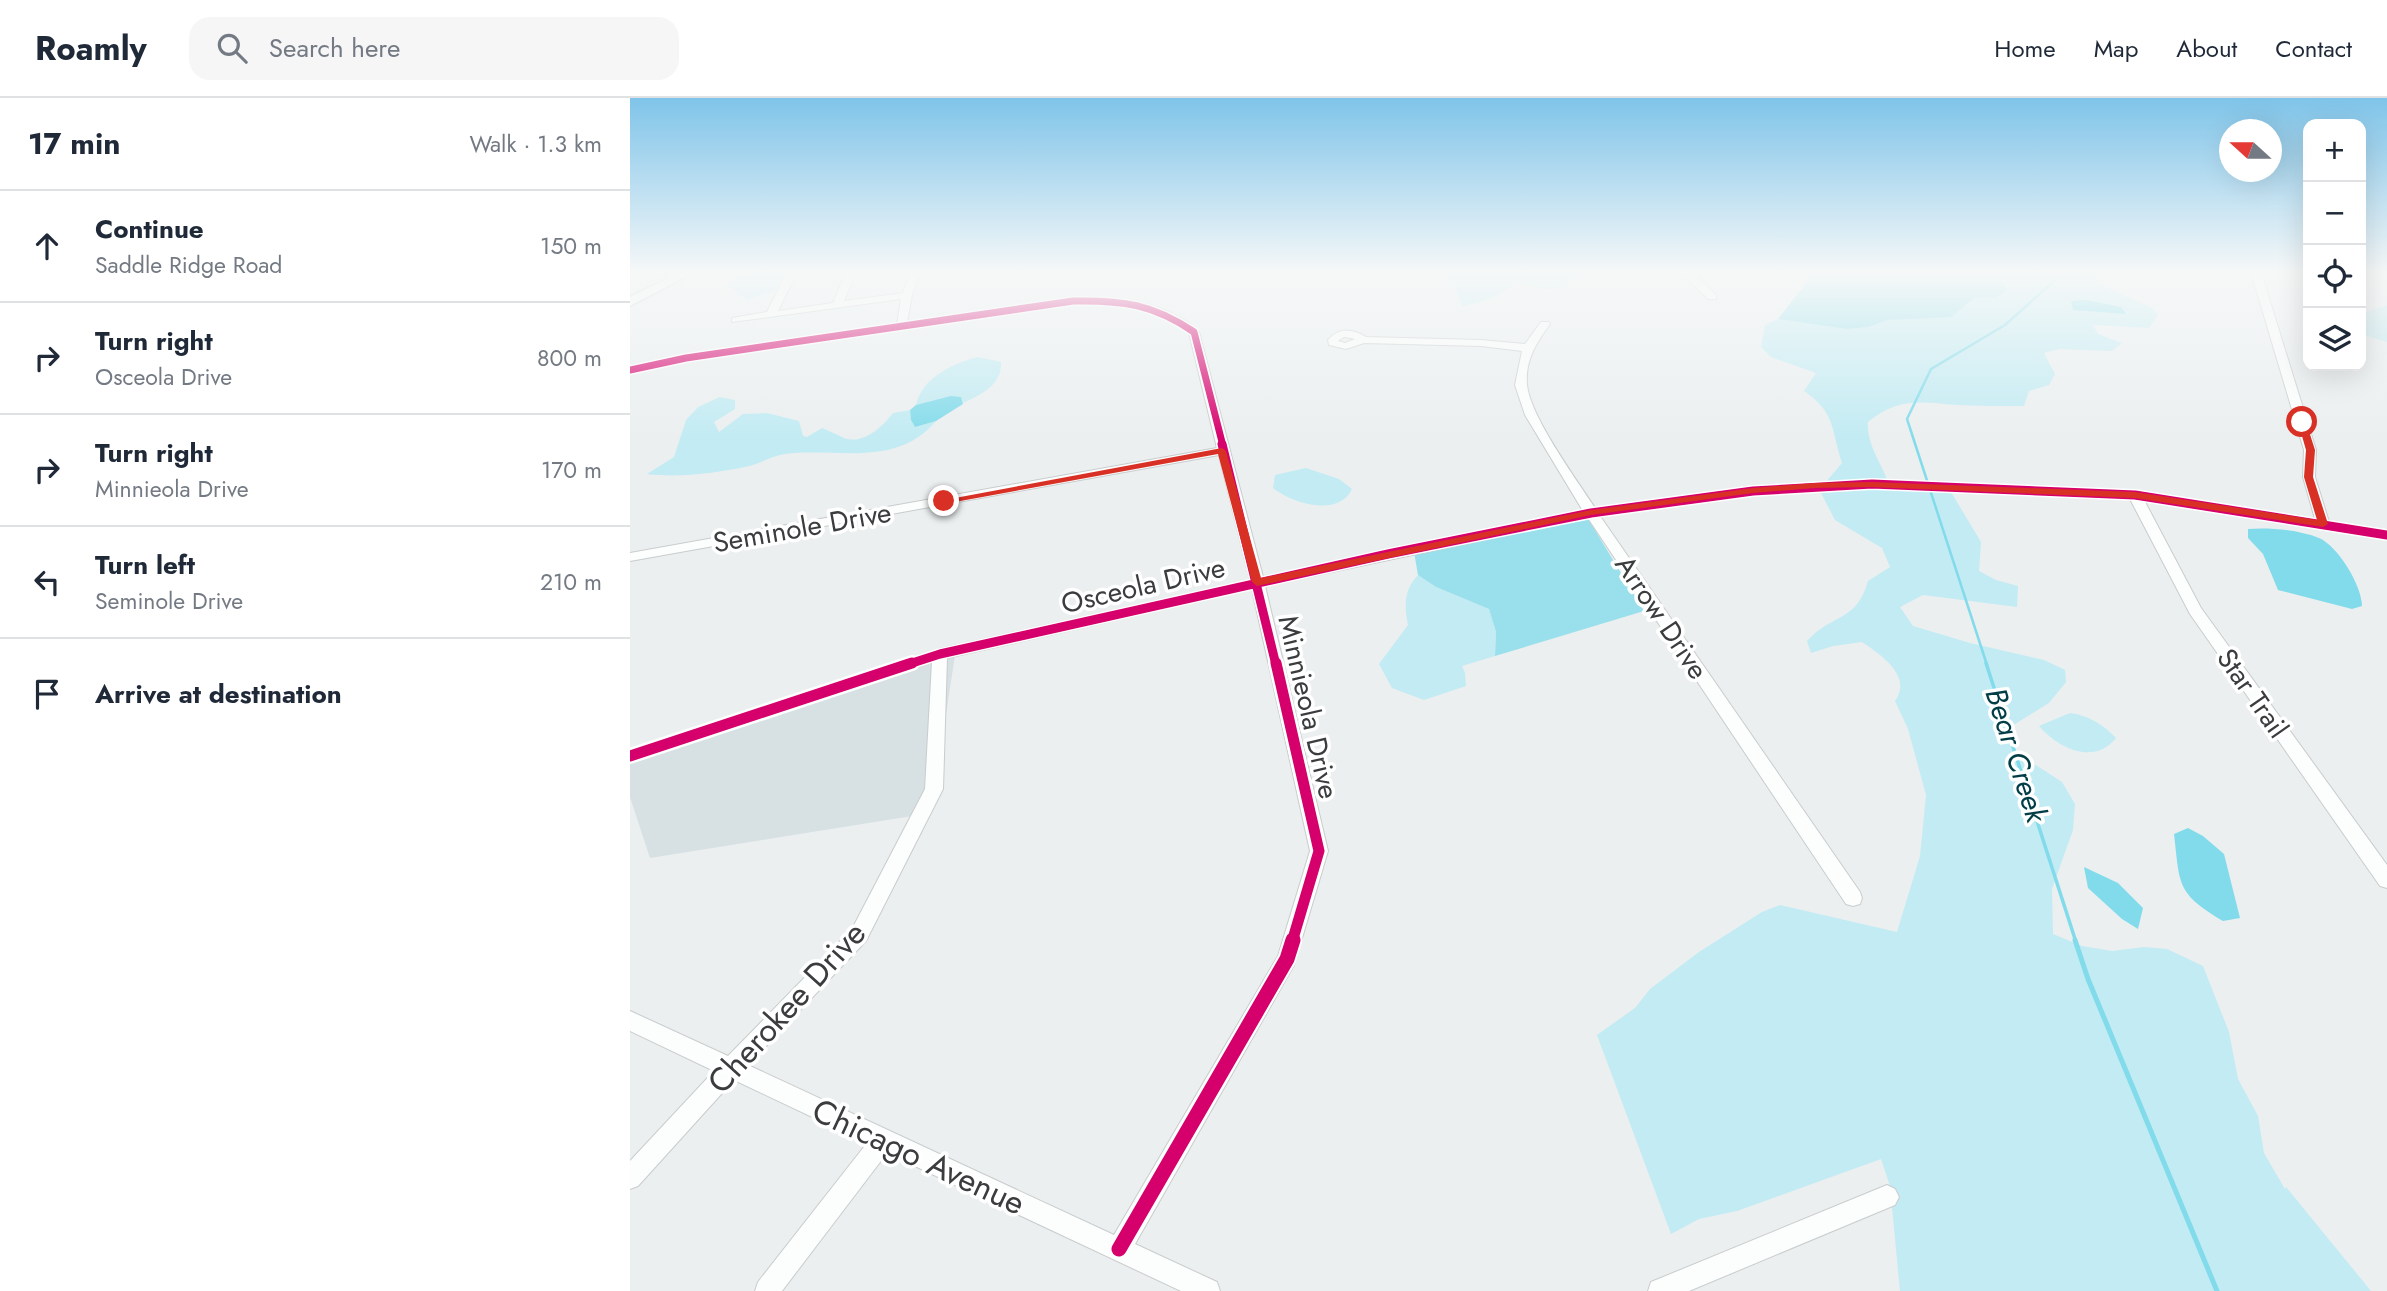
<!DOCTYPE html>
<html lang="en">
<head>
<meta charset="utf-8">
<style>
  body { margin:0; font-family:Jost,sans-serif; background:#f6f6f7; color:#1f2937 }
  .controls { position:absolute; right:21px; top:21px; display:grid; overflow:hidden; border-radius:14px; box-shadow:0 7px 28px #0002 }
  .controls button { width:63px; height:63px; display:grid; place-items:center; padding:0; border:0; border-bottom:2px solid #e0e1e3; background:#fff; color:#1f2937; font:35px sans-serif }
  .compass { position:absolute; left:1589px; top:21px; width:63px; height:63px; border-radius:50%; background:#fff; box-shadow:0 7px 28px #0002; rotate:291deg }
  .stop { position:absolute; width:21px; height:21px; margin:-16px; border:5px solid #d93025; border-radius:50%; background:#fff }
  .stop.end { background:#d93025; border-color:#fff; box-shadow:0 2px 7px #0008 }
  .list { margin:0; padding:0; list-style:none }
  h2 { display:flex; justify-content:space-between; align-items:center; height:91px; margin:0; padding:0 28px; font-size:30px }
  h2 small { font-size:23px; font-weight:400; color:#747a83 }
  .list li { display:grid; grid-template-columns:46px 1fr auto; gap:21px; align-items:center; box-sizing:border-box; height:112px; padding:0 28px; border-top:2px solid #e0e1e3 }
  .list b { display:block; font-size:26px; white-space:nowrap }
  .list p { margin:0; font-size:23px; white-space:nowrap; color:#747a83 }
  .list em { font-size:23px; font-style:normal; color:#747a83 }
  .icon { flex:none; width:38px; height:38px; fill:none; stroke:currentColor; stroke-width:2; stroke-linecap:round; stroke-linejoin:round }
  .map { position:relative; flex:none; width:1757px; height:1193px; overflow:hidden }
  header { display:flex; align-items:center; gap:42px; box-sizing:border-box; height:98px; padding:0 35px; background:#fff; border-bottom:2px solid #e0e1e3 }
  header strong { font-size:33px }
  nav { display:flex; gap:38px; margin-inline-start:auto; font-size:24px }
  .search { width:490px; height:63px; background:#f6f6f7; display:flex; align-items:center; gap:18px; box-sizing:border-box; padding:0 24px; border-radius:21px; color:#747a83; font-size:26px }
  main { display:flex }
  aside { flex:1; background:#fff }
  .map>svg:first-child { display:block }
</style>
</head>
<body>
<header>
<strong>Roamly</strong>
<div class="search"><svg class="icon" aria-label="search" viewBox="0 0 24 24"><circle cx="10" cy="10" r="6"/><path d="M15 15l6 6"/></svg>Search here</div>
<nav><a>Home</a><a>Map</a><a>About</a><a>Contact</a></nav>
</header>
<main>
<aside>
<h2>17 min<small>Walk · 1.3 km</small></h2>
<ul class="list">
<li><svg class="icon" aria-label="ahead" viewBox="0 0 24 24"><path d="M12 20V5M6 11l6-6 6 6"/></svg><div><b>Continue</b><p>Saddle Ridge Road</p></div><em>150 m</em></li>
<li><svg class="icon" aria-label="right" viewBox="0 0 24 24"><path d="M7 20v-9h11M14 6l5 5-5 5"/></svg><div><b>Turn right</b><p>Osceola Drive</p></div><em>800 m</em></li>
<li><svg class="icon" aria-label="right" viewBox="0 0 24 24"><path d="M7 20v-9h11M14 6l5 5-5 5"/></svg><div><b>Turn right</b><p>Minnieola Drive</p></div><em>170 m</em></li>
<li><svg class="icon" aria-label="left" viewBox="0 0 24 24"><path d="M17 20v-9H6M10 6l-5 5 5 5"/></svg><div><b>Turn left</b><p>Seminole Drive</p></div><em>210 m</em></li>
<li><svg class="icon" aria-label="arrive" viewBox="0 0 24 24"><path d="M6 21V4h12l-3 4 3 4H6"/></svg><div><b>Arrive at destination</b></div></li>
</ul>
</aside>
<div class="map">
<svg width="1757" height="1193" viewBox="0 0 1757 1193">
  <rect width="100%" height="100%" fill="#ebeff0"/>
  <path fill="#d7e0e2" d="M325 557 301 715 20 760 0 699V662Z"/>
  <path fill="#c2ebf3" d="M127 174H159L145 193 116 202 97 187 112 178Z
    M818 174H941L943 180C929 200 906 188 885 184 870 199 853 204 832 208L823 184 815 179Z
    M1365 174H1463L1467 185 1522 210 1528 217 1519 230 1463 227 1468 236 1492 245 1482 253 1430 251 1414 255 1425 276 1419 287 1399 293 1394 308C1372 308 1349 308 1327 307 1290 304 1269 299 1238 324 1236 345 1251 365 1258 384H1196L1212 365C1201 331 1206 315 1174 293L1186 275 1141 259 1131 249 1135 227 1148 221 1217 231 1239 229 1257 222 1321 218 1344 200H1366L1370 182Z
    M1757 207V244L1731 236V216Z
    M348 259 371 264C372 287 352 296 333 305L331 299 286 307C292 280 323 265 348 259Z
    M90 299 105 302V311L84 324 89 334 113 316 137 315 169 323 173 338 177 339 192 330C200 333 207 337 214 340 234 347 252 329 263 315L280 312 281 322 285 329 306 323C265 371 206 349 155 356 142 358 131 365 119 368 87 375 49 380 17 376L44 359 56 322 68 309Z
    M676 370 709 381 722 391C708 420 662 405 643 390L645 377Z
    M1243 389 1321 394 1351 444 1349 473 1366 482 1388 488 1387 509 1293 497 1270 509 1283 528 1340 545 1414 562 1435 572 1436 584 1419 605 1377 631 1383 652 1432 684 1445 706 1443 732 1422 791 1423 836 1452 848 1482 853 1514 849 1537 851 1573 868 1599 934 1608 981 1628 1018 1634 1055 1655 1091 1656 1089 1741 1193H1270L1260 1088 1251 1061 1107 1113 1069 1121 1041 1136 967 937 1005 910 1020 891 1069 854 1132 814 1150 807 1267 834 1290 758 1296 697 1278 631 1265 603C1283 578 1251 557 1232 544L1203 548 1181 555 1177 543C1202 515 1226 525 1238 483L1260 469 1252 450 1205 422 1190 393Z
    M788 477 806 489 859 511 866 534 865 558 832 568 835 575 836 588 794 602 762 590 749 566 778 527C774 507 774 492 788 477Z
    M1440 615C1460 618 1472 626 1486 640 1464 668 1428 650 1409 628Z"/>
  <path fill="#99e0ec" d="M1188 174H1365L1377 192 1366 200H1344L1321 219 1257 222 1239 229 1217 231 1148 221 1183 176Z
    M957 419 1014 513 865 558 866 534 859 511 806 489 788 477 784 454Z"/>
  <path fill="#82dbea" d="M1456 202 1491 209 1496 216 1443 212 1441 203Z
    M321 298 331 299 333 306 306 323 285 329 281 322 280 312 286 307Z
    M1618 431C1639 429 1669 432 1689 440 1708 448 1732 488 1732 508L1722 511 1648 492 1633 456 1618 440Z
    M1558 730 1573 738 1594 756 1610 820 1593 823C1546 795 1550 787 1544 736Z
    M1454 769 1488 785 1513 810 1508 831 1492 821 1458 790Z"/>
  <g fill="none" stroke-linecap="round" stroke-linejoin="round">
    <path stroke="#82dbea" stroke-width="2.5" d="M1357 567 1277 321 1301 271 1375 227 1434 174"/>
    <path stroke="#82dbea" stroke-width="3.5" d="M1356 565 1446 844"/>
    <path stroke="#82dbea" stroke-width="5" d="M1445 842 1458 881 1587 1193"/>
    <g stroke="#c9cccd" stroke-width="2">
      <path id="minor" d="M157 174H167L148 213 203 205 216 174H226L214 203 273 195 280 174H290L282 197 277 224 443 200C487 199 536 202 569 234L633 479 953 413 895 317 885 287 892 253 851 248 734 245 716 251 699 247 698 242C708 230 722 230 736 239L851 242 895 246 911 224H919L920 226C907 244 895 262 897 286 899 317 947 382 965 410L1123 389 1242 382 1505 393 1685 421 1673 379 1674 352 1621 174H1631L1686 352 1685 379 1699 424 1757 433V441L1514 402 1571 510 1757 767V790L1750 788 1560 516 1500 401 1242 390 1123 397 970 418 1230 794 1232 800 1230 806 1223 808 1216 806 958 420 635 488 698 753 664 867 505 1146 587 1184 590 1193H551L257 1055 152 1193H125L128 1184 237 1045 104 982 8 1088 0 1091V1063L84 973 0 933V913L98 958 222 831 295 691 302 564 0 665V651L310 551 620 482 589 357 0 463V455L587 350 559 235C520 208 490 205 443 206L56 263 0 275V269L56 257 267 226 271 201 102 224V220L137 214ZM714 239 725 241 715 245 708 243ZM622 491 680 753 648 858 484 1137 118 967 236 843 313 691 317 560Z
        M1050 174H1061L1086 197V201H1078Z
        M1257 1087 1265 1091 1269 1099 1265 1107 1059 1193H1018L1021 1184Z"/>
    </g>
    <g stroke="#c9cccd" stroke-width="3">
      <path id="major" d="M50 174H65L0 208V199Z"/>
    </g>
    <use href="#minor" fill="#fcfdfd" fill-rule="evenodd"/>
    <use href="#major" fill="#fcfdfd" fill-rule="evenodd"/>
    <g stroke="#fff" stroke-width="10">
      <path id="cycleway-far3" d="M0 272 56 260 443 203C492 202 523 206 564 234L593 348"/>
    </g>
    <g stroke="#fff" stroke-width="12">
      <path id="cycleway-far2" d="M592 346 646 567
        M276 567 310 556 758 456 961 415 1123 393 1242 386 1505 397 1757 437"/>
    </g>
    <g stroke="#fff" stroke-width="16">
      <path id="cycleway-far1" d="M646 565 689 753 662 844
        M0 658 282 565"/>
    </g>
    <g stroke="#fff" stroke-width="19">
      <path id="cycleway" d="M489 1151 657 861 663 842"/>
    </g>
    <use href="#cycleway-far3" stroke="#d6006c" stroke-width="7"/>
    <use href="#cycleway-far2" stroke="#d6006c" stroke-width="9"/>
    <use href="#cycleway-far1" stroke="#d6006c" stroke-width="11"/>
    <use href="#cycleway" stroke="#d6006c" stroke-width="15"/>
  </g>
  <linearGradient id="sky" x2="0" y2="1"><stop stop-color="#7fc4e9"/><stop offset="0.51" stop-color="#f6f8f8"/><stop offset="1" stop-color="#f6f8f8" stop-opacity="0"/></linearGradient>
  <rect width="1757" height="341" fill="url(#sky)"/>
  <path fill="#d93025" d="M1672 321 1676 324 1685 352 1683 379 1698 426 1693 429 1505 400 1242 389 1185 390 1123 395 961 417 627 488 622 484 588 356 314 406 309 403 592 350 596 353 631 480 961 412 1123 390 1185 385 1242 384 1505 394 1687 422 1674 379 1676 352 1668 324Z"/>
  <g text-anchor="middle" stroke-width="7" stroke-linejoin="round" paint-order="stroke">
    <g font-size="28" fill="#3a3c3d" stroke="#fff">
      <text transform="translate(172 429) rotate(-10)" y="10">Seminole Drive</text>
      <text transform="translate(513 487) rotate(-13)" y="10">Osceola Drive</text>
      <text transform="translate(1032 519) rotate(56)" y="10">Arrow Drive</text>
      <text transform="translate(1623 595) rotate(55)" y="10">Star Trail</text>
      <text transform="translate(679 609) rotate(77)" y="10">Minnieola Drive</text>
    </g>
    <g font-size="30" font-style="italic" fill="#003d46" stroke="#fff">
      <text transform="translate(1386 657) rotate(72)" y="10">Bear Creek</text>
    </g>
    <g font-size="33" fill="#3a3c3d" stroke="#fff">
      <text transform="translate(156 909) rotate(-48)" y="12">Cherokee Drive</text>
      <text transform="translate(289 1058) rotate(25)" y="12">Chicago Avenue</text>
    </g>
  </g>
</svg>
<div class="controls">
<button>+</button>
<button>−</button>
<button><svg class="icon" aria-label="locate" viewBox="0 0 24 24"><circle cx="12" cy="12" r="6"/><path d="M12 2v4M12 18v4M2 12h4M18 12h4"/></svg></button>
<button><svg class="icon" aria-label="layers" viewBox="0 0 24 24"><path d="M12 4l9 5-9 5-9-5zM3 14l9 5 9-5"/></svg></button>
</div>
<svg class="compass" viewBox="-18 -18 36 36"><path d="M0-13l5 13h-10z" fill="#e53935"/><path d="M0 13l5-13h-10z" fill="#747a83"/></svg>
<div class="stop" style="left:1672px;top:324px"></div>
<div class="stop end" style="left:314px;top:403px"></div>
</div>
</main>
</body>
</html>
